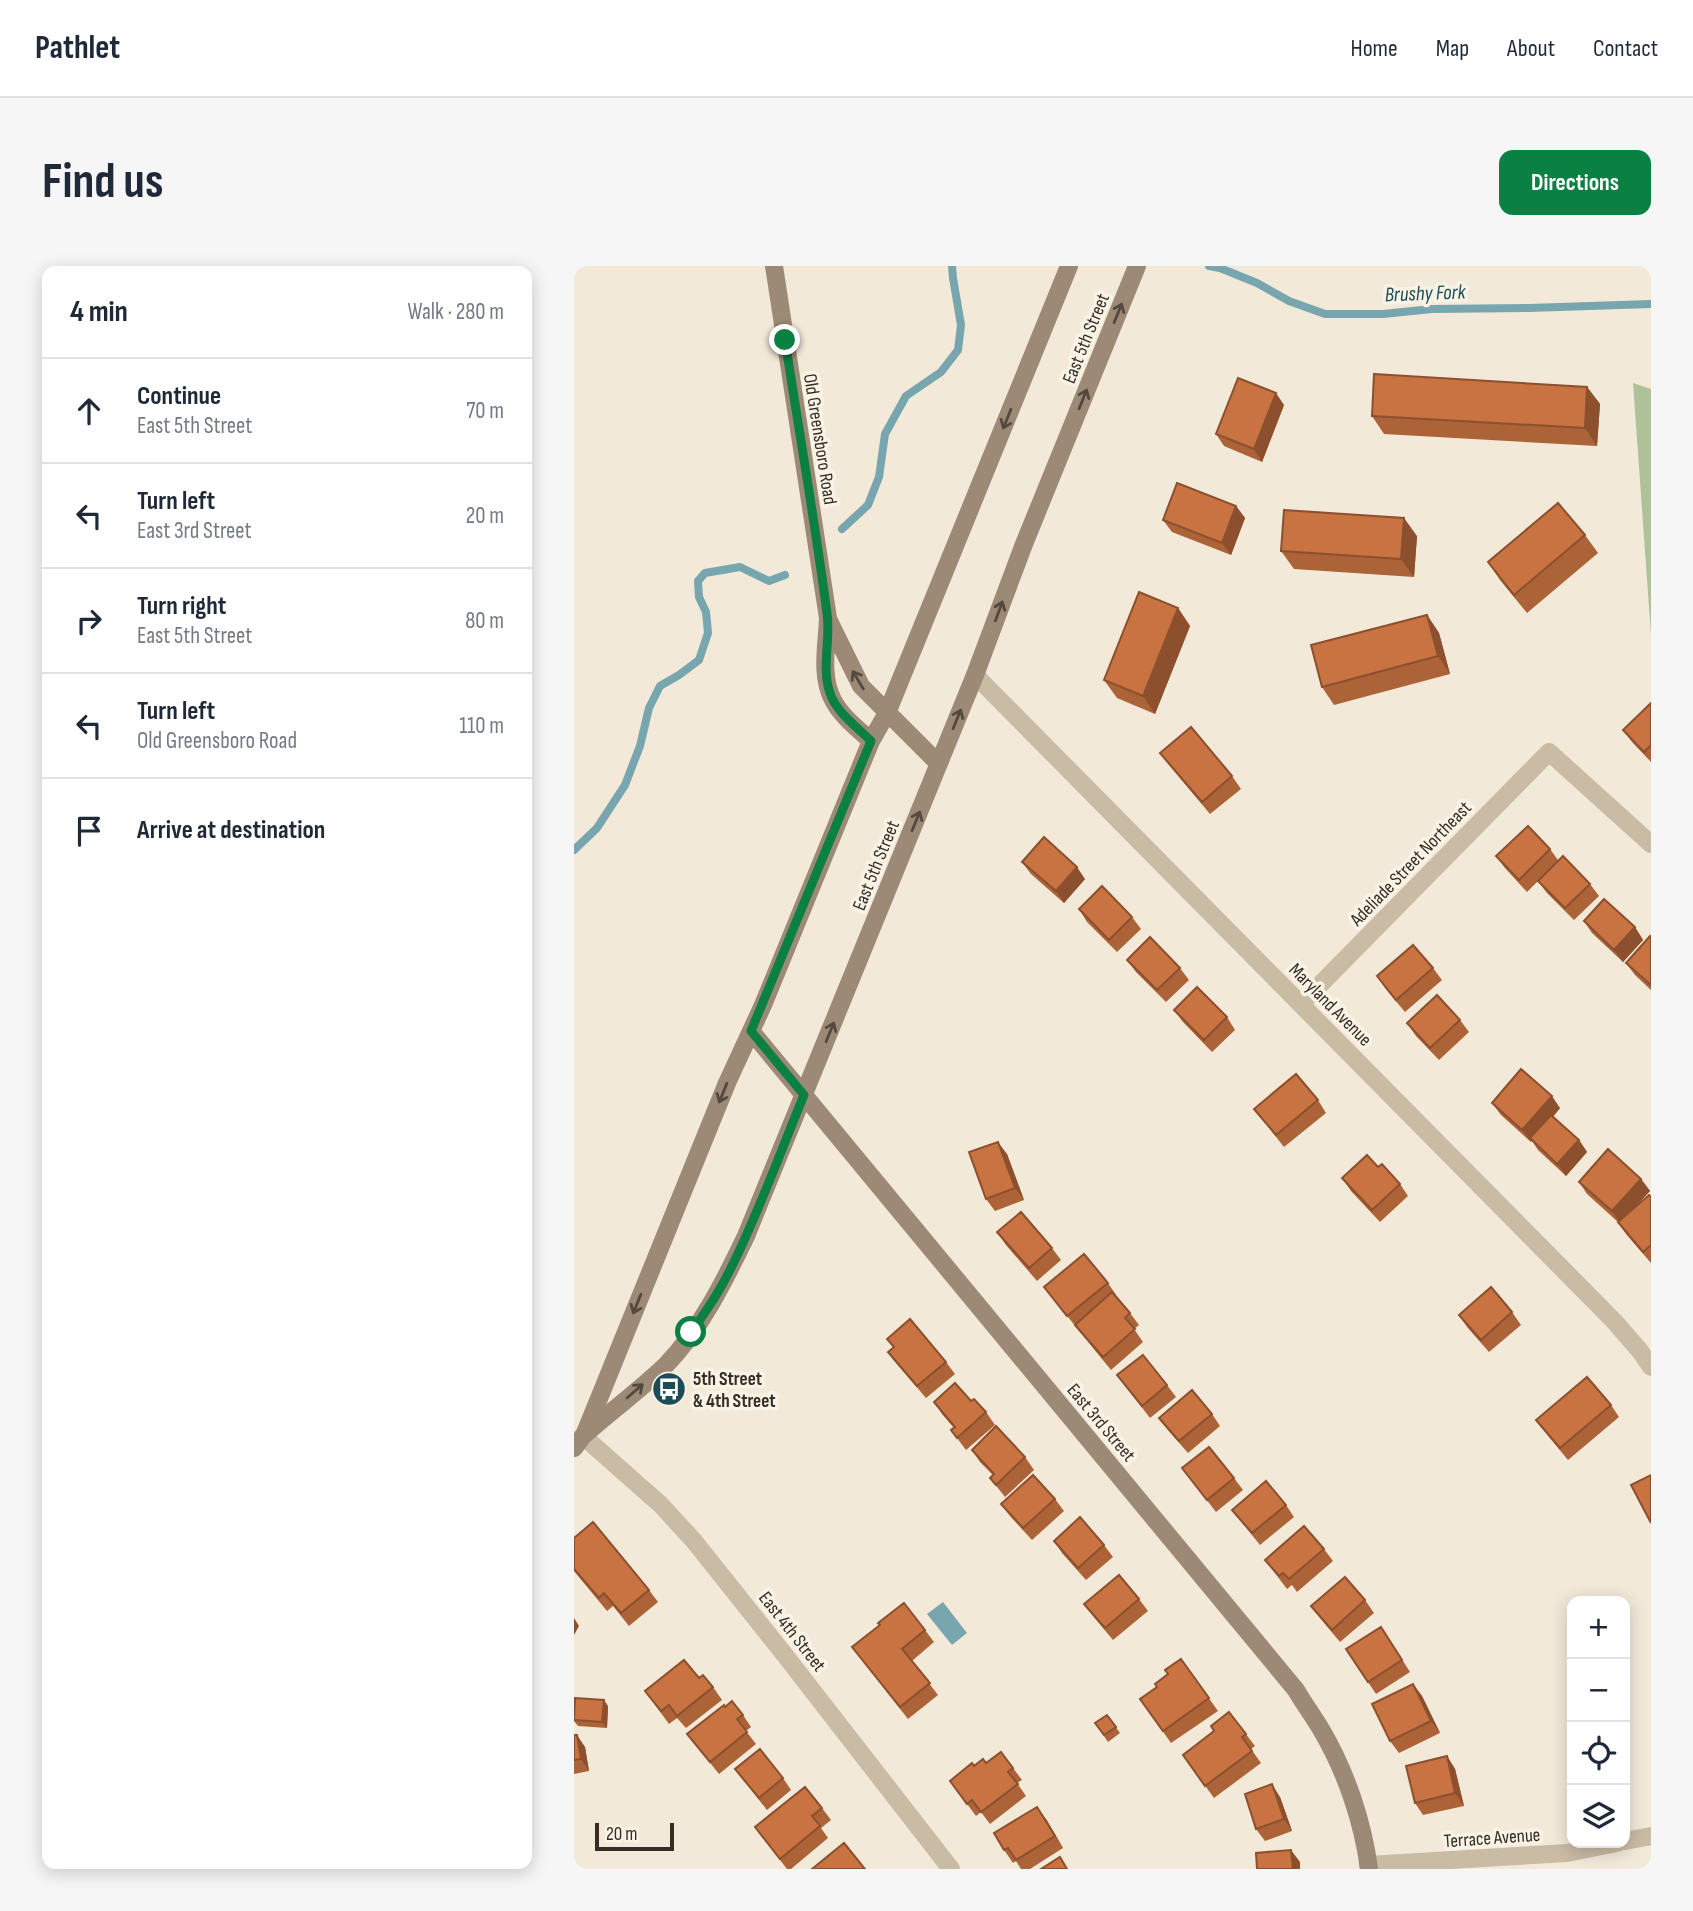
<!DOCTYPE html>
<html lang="en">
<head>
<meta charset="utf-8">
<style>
  body { margin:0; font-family:"Sofia Sans Condensed",sans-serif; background:#f6f6f7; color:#1f2937 }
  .controls { position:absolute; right:21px; bottom:21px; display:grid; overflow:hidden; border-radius:14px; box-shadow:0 4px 18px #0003 }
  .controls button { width:63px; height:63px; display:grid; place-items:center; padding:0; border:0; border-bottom:2px solid #e0e1e3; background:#fff; color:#1f2937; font:35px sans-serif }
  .scale { position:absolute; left:21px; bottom:18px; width:79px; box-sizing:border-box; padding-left:7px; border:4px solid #352d26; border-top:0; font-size:19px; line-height:24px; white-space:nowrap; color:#352d26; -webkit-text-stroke:5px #f9f3e5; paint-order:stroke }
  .stop { position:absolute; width:21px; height:21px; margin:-16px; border:5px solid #0b8043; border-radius:50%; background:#fff }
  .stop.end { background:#0b8043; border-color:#fff; box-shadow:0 2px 7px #0008 }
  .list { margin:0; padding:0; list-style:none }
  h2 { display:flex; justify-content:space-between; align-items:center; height:91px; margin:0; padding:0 28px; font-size:30px }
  h2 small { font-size:23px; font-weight:400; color:#747a83 }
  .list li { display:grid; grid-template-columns:46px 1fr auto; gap:21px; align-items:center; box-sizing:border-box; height:105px; padding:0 28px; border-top:2px solid #e0e1e3 }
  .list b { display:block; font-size:26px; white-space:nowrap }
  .list p { margin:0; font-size:23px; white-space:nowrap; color:#747a83 }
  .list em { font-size:23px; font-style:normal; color:#747a83 }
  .icon { flex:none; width:38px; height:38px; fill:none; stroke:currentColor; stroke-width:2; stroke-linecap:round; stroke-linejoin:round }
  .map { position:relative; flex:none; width:1077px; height:1603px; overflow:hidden; border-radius:14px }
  header { display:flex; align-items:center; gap:42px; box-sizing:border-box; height:98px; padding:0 35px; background:#fff; border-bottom:2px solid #e0e1e3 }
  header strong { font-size:33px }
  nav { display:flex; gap:38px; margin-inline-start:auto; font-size:24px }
  .intro { display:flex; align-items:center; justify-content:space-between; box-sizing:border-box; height:168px; padding:0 42px }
  h1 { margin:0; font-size:49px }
  .button { padding:18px 32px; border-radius:14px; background:#0b8043; color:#fff; font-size:24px; font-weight:700 }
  main { display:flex; gap:42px; padding:0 42px }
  aside { flex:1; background:#fff; border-radius:14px; box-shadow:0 4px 18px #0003 }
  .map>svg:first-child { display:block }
</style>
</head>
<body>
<header>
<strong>Pathlet</strong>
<nav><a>Home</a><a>Map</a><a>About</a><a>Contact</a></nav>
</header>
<div class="intro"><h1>Find us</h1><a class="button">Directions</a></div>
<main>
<aside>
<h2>4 min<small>Walk · 280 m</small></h2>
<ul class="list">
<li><svg class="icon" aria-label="ahead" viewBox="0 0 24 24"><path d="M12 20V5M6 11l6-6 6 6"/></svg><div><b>Continue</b><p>East 5th Street</p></div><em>70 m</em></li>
<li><svg class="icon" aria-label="left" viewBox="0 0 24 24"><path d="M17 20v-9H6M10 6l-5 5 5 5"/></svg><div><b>Turn left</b><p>East 3rd Street</p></div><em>20 m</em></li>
<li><svg class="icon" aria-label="right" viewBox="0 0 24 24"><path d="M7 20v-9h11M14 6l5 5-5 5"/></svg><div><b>Turn right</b><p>East 5th Street</p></div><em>80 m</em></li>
<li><svg class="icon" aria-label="left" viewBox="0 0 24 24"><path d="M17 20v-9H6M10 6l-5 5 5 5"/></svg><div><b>Turn left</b><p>Old Greensboro Road</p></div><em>110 m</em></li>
<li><svg class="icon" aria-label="arrive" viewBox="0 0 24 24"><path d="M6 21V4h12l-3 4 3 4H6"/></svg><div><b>Arrive at destination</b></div></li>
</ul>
</aside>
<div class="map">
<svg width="1077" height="1603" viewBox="0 0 1077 1603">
  <rect width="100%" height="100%" fill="#f2e9d9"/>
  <path fill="#aec199" d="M1059 117 1077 123V369Z"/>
  <path fill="#78a6af" d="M369 1336 393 1367 378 1379 353 1348Z"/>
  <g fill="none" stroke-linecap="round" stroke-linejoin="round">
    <path stroke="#78a6af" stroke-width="8" d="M635 0 646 2 683 17 715 35 751 48H809L858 43 955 42 1077 38
      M268 263 294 239 305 211 311 168 332 130 367 106 384 84 387 59 379 12 378 0
      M0 584 23 562 51 519 66 480 75 442 86 420 105 409 125 394 134 367 132 346 125 331 124 315 131 307 166 301 195 315 211 309"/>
    <path stroke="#cabba5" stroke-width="18" d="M401 409 1040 1055 1066 1085 1077 1101
      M727 738 975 486 1077 578
      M9 1170 87 1239 120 1275 210 1388 377 1603
      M1051 1575 1077 1570
      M794 1599 993 1587 1043 1577"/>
    <path stroke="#9d8a76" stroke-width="18" d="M200 0 254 352C253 378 246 410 259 434 267 450 284 463 297 475
      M255 355 287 420 365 498
      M177 765 722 1424C730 1438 740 1451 748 1465 772 1506 789 1556 795 1603
      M11 1167 153 817 189 739 297 475 313 447 495 0
      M0 1182 9 1170C36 1146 66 1124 92 1099 126 1064 151 1014 172 970L401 409 450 278 563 0"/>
  </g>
  <path fill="#ac6338" d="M1013 121 1026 138 1023 180 810 168 798 150Z
    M710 139 688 196 650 180 642 168Z
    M662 240 671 252 657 289 598 266 589 254Z
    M1011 269 1024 287 953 347 926 314 914 296Z
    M843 270 840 311 720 303 707 285Z
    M604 342 616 360 581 448 543 432 530 414Z
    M853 349 865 367 876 408 760 439 748 421Z
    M1077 437V496L1058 476 1049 464Z
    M586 487 658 510 667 523 636 548 595 499Z
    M976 583 984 594 1016 618 1025 630 1000 654 973 627 964 615 953 626 931 602 922 590Z
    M448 596 511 613 490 637 457 608Z
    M505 643 558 651 567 663 543 686 513 656Z
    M1010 655 1061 661 1069 674 1049 696 1018 667Z
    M1077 671V724L1061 709 1052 697Z
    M553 694 606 702 615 714 592 736 562 706Z
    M859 702 868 714 831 746 811 722 803 710Z
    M600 744 653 751 661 764 638 786 609 756Z
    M886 754 895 766 865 794 842 770 833 757Z
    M744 834 752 847 710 881 680 843Z
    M918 837 986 842 979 851 1005 874 1013 886 992 910 964 884 958 875 957 876 927 849Z
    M433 888 450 934 421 945 412 933Z
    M804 901 826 918 834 930 806 956 777 925 768 912Z
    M1067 913 1076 925 1062 940 1077 931V997L1052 968 1044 956 1013 928 1005 916Z
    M423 966 478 982 487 994 463 1015 432 979Z
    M534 1017 542 1029H541L556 1047 565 1059 560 1063 569 1076 537 1104 510 1071 470 1021Z
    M938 1046 947 1059 915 1086 893 1061 885 1049Z
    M314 1086 372 1096 381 1108 352 1132 323 1098Z
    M543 1109 593 1119 602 1131 576 1152Z
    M397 1135 412 1146 421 1159 392 1184 377 1164 380 1162 368 1148 360 1136Z
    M1037 1139 1045 1151 994 1194 971 1166 962 1154Z
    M638 1148 646 1160 614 1187 594 1164 585 1152Z
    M398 1184 451 1191 460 1204 431 1231 416 1212 419 1209 406 1196Z
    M608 1202 660 1212 669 1224 642 1246Z
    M481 1233 490 1245 458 1274 436 1250 427 1238Z
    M712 1239 720 1251 686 1279 658 1244Z
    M0 1272 75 1324 84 1336 55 1360 39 1340 33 1345 0 1305Z
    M480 1275 530 1279 539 1291 512 1314 488 1287Z
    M750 1283 759 1295 723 1326 718 1319 713 1323 691 1294Z
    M565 1333 574 1345 539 1374 519 1350 510 1338Z
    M791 1334 800 1347 766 1376 746 1352 737 1340Z
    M351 1364 360 1376 338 1395 364 1429 334 1453 278 1381Z
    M815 1373 836 1406 802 1428 794 1416Z
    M607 1393 644 1445 597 1477 566 1433 583 1421Z
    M125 1412 139 1421 148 1434 112 1462 103 1452 95 1458 71 1425Z
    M839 1418 848 1430 866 1467 825 1487 816 1475Z
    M1 1432 34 1440 33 1462 4 1460 0 1455Z
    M655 1446 681 1480 677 1483 687 1497 640 1532 609 1489 640 1465Z
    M169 1449 177 1461 172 1465 182 1478 145 1508 113 1468Z
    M533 1449 546 1467 534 1476 521 1457Z
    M0 1469 11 1481 15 1505 0 1508Z
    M873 1490 881 1503 890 1540 849 1549 841 1537Z
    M412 1497 439 1502 448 1514 443 1517 452 1530 416 1558 407 1546 402 1550 376 1515 400 1500Z
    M161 1503 209 1512 217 1524 193 1544Z
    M706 1531 718 1565 691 1575 682 1563Z
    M248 1542 257 1554 247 1562 254 1572 217 1603H213L181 1561Z
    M472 1553 489 1582 456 1603H447L442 1595 439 1597 430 1584Z"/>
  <path fill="#8c502e" d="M1013 121 1026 138 1023 180 1011 162Z
    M702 127 710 139 688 196 680 183Z
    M662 240 671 252 657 289 648 277Z
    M830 252 843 270 840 311 827 293Z
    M604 342 616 360 581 448 569 430Z
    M853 349 865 367 876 408 864 390Z
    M503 601 511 613 490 637 482 625Z
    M1061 661 1069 674 1049 696 1040 684Z
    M978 830 986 842 958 875 956 872 957 876 948 864Z
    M1005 874 1013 886 992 910 983 898Z
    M424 876 433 888 450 934 441 922Z
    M1067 913 1076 925 1046 957 1038 945Z
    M0 1352 5 1360 0 1369Z
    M839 1418 848 1430 866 1467 857 1455Z
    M30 1434 34 1440 33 1462 28 1456Z
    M3 1469 11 1481 15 1505 7 1493Z
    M873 1490 881 1503 890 1540 881 1527Z
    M698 1518 706 1531 718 1565 710 1553Z
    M463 1541 472 1553 489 1582 481 1570Z
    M717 1584 726 1596V1603H719Z"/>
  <path fill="#c87341" stroke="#8c502e" stroke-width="2" d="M800 108 1013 121 1011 162 798 150Z
    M664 112 702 127 680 183 642 168Z
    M603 217 662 240 648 277 589 254Z
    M984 237 1011 269 940 329 914 296Z
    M710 244 830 252 827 293 707 285Z
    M565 326 604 342 569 430 530 414Z
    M853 349 864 390 748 421 737 379Z
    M1077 437V479L1070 486 1049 464Z
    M617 461 658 510 628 536 586 487Z
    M954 560 976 583 945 614 922 590Z
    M470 571 503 601 482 625 448 596Z
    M989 590 1016 618 991 642 964 615Z
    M528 620 558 651 535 674 505 643Z
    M1030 633 1061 661 1040 684 1010 655Z
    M1076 670 1077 671V719L1052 697Z
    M576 671 606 702 583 724 553 694Z
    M839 679 859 702 822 734 803 710Z
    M623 721 653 751 630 774 600 744Z
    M863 729 886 754 856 782 833 757Z
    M947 803 978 830 948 864 918 837Z
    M722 808 744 834 702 869 680 843Z
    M977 849 1005 874 983 898 956 872Z
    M424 876 441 922 412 933 395 886Z
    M1034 883 1067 913 1038 945 1005 916Z
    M793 889 804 901 808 898 826 918 798 944 768 912Z
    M1075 929 1077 931V979L1069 986 1044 956Z
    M447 946 478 982 455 1002 423 966Z
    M510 988 534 1017 493 1050 470 1021Z
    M917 1021 938 1046 907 1074 885 1049Z
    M538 1026 556 1047 551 1052 561 1063 529 1091 501 1059Z
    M336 1053 372 1096 343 1120 314 1086 320 1081 313 1073Z
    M569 1089 593 1119 568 1140 543 1109Z
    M1013 1111 1037 1139 986 1182 962 1154Z
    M381 1117 397 1135 400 1133 412 1146 383 1172 377 1164 381 1161 360 1136Z
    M618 1124 638 1148 605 1175 585 1152Z
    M422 1160 451 1191 422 1219 416 1212 420 1208 398 1184Z
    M635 1181 660 1212 633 1234 608 1202Z
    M459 1209 481 1233 449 1262 427 1238Z
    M1077 1209V1257L1057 1219Z
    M692 1215 712 1239 678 1267 658 1244Z
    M506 1251 530 1279 504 1302 480 1275Z
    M19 1256 75 1324 47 1347 30 1327 25 1332 0 1303V1272Z
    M730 1260 750 1283 715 1313 709 1307 705 1310 691 1294Z
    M545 1309 565 1333 531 1362 510 1338Z
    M771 1311 791 1334 758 1364 737 1340Z
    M330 1337 351 1364 328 1383 356 1417 326 1441 278 1381 306 1359 304 1357Z
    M807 1361 828 1394 794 1416 772 1383Z
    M607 1393 635 1432 589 1465 566 1433 583 1421 581 1418 594 1408 591 1404Z
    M110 1394 125 1412 129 1409 139 1421 103 1450 95 1439 87 1445 71 1425Z
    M839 1418 857 1455 816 1475 798 1438Z
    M1 1432 30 1434 28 1456 0 1454Z
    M158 1435 169 1449 163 1453 173 1466 136 1496 113 1468 150 1439 151 1441Z
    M655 1446 672 1468 668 1471 678 1485 631 1520 609 1489 640 1465 637 1460Z
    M533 1449 542 1461 530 1469 521 1457Z
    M0 1469H3L7 1493 0 1494Z
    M186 1483 209 1512 185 1532 161 1503Z
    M427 1486 439 1502 434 1506 444 1518 407 1546 398 1534 393 1538 376 1515 398 1497 400 1500 409 1493 412 1497Z
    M873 1490 881 1527 841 1537 832 1500Z
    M698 1518 710 1553 682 1563 671 1528Z
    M231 1521 248 1542 238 1550 246 1560 206 1593 181 1561Z
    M463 1541 481 1570 442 1594 434 1582 430 1584 420 1567Z
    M270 1577 291 1603H238Z
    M717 1584 719 1603H683L682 1587Z
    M486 1591 493 1603H467Z"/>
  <defs><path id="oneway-shaft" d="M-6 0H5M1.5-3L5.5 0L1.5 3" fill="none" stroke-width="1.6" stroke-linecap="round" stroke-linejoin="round" transform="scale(1.75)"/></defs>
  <g stroke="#54493e">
    <use href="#oneway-shaft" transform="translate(544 47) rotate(-68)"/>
    <use href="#oneway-shaft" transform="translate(509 133) rotate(-68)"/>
    <use href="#oneway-shaft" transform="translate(433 153) rotate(112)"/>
    <use href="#oneway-shaft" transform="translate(425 345) rotate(-70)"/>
    <use href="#oneway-shaft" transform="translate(284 414) rotate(-121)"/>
    <use href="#oneway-shaft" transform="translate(383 453) rotate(-68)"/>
    <use href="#oneway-shaft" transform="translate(342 555) rotate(-68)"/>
    <use href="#oneway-shaft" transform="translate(256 766) rotate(-68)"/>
    <use href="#oneway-shaft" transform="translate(149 827) rotate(112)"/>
    <use href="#oneway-shaft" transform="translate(63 1038) rotate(112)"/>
    <use href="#oneway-shaft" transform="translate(61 1125) rotate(-41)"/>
  </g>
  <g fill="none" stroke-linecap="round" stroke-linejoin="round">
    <path stroke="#0b8043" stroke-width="9" d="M117 1066C132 1046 146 1025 157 1002 185 946 206 887 230 829L177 765 297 475C283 461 262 446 256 427 247 401 257 374 253 347 241 256 225 165 211 74"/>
  </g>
  <defs>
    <g id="bus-disc" transform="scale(1.75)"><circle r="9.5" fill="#1b4c57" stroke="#f9f3e5"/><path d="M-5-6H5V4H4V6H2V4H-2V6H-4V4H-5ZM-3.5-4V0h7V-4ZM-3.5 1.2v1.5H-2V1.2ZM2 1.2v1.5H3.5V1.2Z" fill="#fff"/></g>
  </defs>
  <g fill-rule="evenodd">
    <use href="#bus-disc" x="95" y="1123"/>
  </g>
  <g text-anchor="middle" stroke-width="7" stroke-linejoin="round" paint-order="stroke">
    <g font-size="19" fill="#352d26" stroke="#f9f3e5">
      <text transform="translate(511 72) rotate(-68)" y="7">East 5th Street</text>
      <text transform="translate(247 173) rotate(81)" y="7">Old Greensboro Road</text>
      <text transform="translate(836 597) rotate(-46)" y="7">Adeliade Street Northeast</text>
      <text transform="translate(301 599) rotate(-68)" y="7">East 5th Street</text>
      <text transform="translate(757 738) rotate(45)" y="7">Maryland Avenue</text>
      <text transform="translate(528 1156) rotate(50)" y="7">East 3rd Street</text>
      <text transform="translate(219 1365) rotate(52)" y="7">East 4th Street</text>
      <text transform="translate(918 1571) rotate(-4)" y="7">Terrace Avenue</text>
    </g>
    <g font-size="19" font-weight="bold" fill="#352d26" stroke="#f9f3e5" text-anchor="start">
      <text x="119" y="1119">5th Street<tspan x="119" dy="22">&amp; 4th Street</tspan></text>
    </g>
    <g font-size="21" font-style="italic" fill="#1b4c57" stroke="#f9f3e5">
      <text transform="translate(851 27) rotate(-2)" y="7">Brushy Fork</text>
    </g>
  </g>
</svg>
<div class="controls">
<button>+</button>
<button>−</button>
<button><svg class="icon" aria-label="locate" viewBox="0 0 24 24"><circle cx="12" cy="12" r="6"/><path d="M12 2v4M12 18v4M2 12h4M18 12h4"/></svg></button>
<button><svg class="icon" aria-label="layers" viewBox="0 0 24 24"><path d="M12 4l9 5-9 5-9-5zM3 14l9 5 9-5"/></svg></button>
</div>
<div class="scale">20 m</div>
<div class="stop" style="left:117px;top:1066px"></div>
<div class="stop end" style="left:211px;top:74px"></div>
</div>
</main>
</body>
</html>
